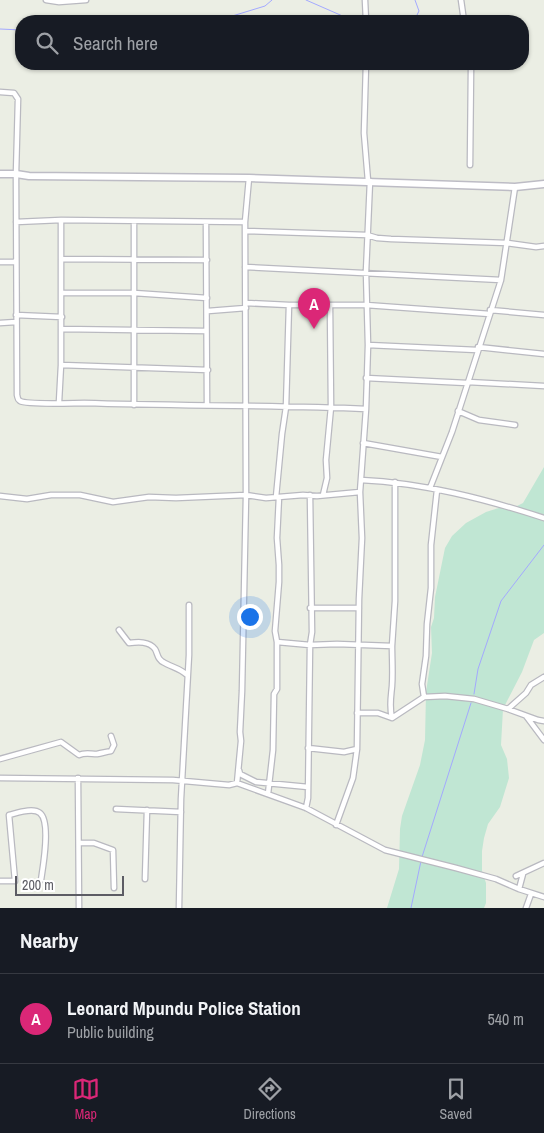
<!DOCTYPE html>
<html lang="en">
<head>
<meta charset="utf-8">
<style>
  body { margin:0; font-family:"Archivo Narrow",sans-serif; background:#242831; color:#f1f3f6 }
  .scale { position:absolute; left:15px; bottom:12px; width:109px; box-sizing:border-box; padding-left:5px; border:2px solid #5c5c64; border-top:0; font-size:14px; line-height:18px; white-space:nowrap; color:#5c5c64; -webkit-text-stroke:4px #fff; paint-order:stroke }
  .you { position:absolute; left:249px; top:616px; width:18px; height:18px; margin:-12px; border:4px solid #fff; border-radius:50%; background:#1a73e8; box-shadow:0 0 0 8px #1a73e833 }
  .badge { display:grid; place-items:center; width:32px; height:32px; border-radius:50%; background:#db2777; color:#fff; font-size:16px; font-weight:700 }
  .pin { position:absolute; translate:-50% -41px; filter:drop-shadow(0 1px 2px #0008) }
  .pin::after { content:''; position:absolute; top:26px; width:18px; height:15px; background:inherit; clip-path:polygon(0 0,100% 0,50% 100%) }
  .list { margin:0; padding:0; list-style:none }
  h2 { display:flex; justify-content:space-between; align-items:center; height:65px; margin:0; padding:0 20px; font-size:21px }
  h2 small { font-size:16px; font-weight:400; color:#9ea1a6 }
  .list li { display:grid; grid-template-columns:32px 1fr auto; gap:15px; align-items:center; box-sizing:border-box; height:90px; padding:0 20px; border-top:1px solid #363941 }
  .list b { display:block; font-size:19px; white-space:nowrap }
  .list p { margin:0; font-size:16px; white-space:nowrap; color:#9ea1a6 }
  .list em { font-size:16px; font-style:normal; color:#9ea1a6 }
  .icon { flex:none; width:28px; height:28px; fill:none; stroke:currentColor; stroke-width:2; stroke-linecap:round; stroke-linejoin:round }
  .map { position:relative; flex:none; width:544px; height:908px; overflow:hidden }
  .search { position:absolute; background:#171b24; box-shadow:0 1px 4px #0004; left:15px; right:15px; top:15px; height:55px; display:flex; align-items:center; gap:12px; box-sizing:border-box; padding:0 18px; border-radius:20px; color:#9ea1a6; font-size:19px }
  .sheet { height:155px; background:#171b24 }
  nav { display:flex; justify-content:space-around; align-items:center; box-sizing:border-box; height:70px; border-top:1px solid #363941; background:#171b24; font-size:14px; color:#9ea1a6 }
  nav a { display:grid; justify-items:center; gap:2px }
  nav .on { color:#db2777 }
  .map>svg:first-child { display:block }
</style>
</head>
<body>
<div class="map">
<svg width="544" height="908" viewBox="0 0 544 908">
  <rect width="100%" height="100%" fill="#ebeee4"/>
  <path fill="#c0e6d3" d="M544 467V633L534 640 522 672 503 709 501 745 507 759 509 778 500 807 488 824 484 838 482 851V871L486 883V903L484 908H387L399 869 400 829 402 816 420 765 425 740 426 692 432 653 431 627 434 618 435 597 445 548 452 536 466 523 486 512 505 506H517L523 503Z"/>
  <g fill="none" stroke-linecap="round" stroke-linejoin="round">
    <path stroke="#a3a9ff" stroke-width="1" d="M306 0 354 21
      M216 21 265 6 272 0
      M406 21 416 17 419 11 415 0
      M0 29 21 30
      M474 694 478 669 501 601 544 545
      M422 857 471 703
      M411 908 421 861"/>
    <g stroke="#b9b9c0" stroke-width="7">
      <path id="street" d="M46 0 59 2 86 0
        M365 0 366 21
        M461 0 464 21
        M366 64 364 133 368 181
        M469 64 471 68 470 165
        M0 92 14 93 18 99 16 174 17 395C18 398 17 399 20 401 27 405 73 403 84 403 178 406 272 405 366 409
        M134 221V405
        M16 222 61 220 245 222
        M206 223 207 404
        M245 231 367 235 377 238 391 239 507 243 536 247 544 246
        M61 259 207 260
        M0 262H15L16 260
        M245 267 501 280
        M61 293H134L207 298
        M246 303 289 305H366L490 314
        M490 310 544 315
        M208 311 246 308
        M16 315 62 317
        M0 323 16 322
        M61 329 206 331
        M368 345 477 350
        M478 347 544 354
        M61 365 208 370
        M366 378 467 383
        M468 382 544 386
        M59 402 61 365V220
        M458 411 479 420 515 425
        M363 443 442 457
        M361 480C424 483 485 499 544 518
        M430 488 452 432 501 280 515 187
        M323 495 327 478 326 460 331 407 330 306
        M0 496 27 499 51 495H80L113 502 149 497 176 498 246 495 266 498 303 495 317 496 360 492 366 409 368 345 366 272 370 181
        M276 497 282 434 286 407 289 305
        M279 497 277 538 279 565V582L275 631 277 642 310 645 337 644 392 646 395 601V482
        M310 608H359
        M119 630 129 643C138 642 149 641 155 649 158 654 157 659 163 662 171 667 180 668 187 675
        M392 646C392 659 393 673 392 686 391 697 389 707 392 718
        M424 697 422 684 426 656 427 624 431 588V545L437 490
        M508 709 526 693 531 685 544 677
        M357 713H378L392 718 424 697 445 696 474 699 508 709 538 720 544 721
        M526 716 544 740
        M308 748 344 752 357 749
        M0 759 61 742 79 755C85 752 91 754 97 754 102 753 106 752 111 751L114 745 111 736
        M239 770 240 774 256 782 308 787
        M0 778 173 780 229 785 237 783 306 808 385 850 456 868 496 879 519 889 544 897
        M78 778 79 908
        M237 783 241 741 240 732 242 691 246 496 245 222 249 178
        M268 794 273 750 274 694 277 689V642
        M306 808 308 798 310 645 312 632 310 495
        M116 809 181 812
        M336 825 353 778 357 749 359 599 362 538 360 492
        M80 843H94L113 850 114 888
        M516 876 544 863
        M145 879 147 810
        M0 881H15L9 815C17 813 33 807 40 813 51 822 43 867 41 880
        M519 889 523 874
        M179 908 181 799 189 655V605
        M526 908 531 894"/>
    </g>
    <g stroke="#bdbcc5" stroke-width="9">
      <path id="secondary" d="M0 174H16L29 176 249 178 515 187 544 184"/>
    </g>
    <use href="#street" stroke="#fff" stroke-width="4.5"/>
    <use href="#secondary" stroke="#fff" stroke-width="6"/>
  </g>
</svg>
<div class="scale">200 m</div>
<div class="you"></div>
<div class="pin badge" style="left:314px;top:329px">A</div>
<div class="search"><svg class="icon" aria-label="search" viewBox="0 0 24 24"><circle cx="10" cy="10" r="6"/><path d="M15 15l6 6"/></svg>Search here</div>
</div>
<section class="sheet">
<h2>Nearby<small></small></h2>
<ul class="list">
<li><span class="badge">A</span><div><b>Leonard Mpundu Police Station</b><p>Public building</p></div><em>540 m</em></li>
</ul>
</section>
<nav>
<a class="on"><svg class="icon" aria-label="map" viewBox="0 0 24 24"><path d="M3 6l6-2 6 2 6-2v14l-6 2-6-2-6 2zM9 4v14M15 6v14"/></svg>Map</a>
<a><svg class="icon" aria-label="directions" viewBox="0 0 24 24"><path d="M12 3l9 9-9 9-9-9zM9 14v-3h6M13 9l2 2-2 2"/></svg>Directions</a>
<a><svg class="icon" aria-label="saved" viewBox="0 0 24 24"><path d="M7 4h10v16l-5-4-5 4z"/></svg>Saved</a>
</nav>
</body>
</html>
